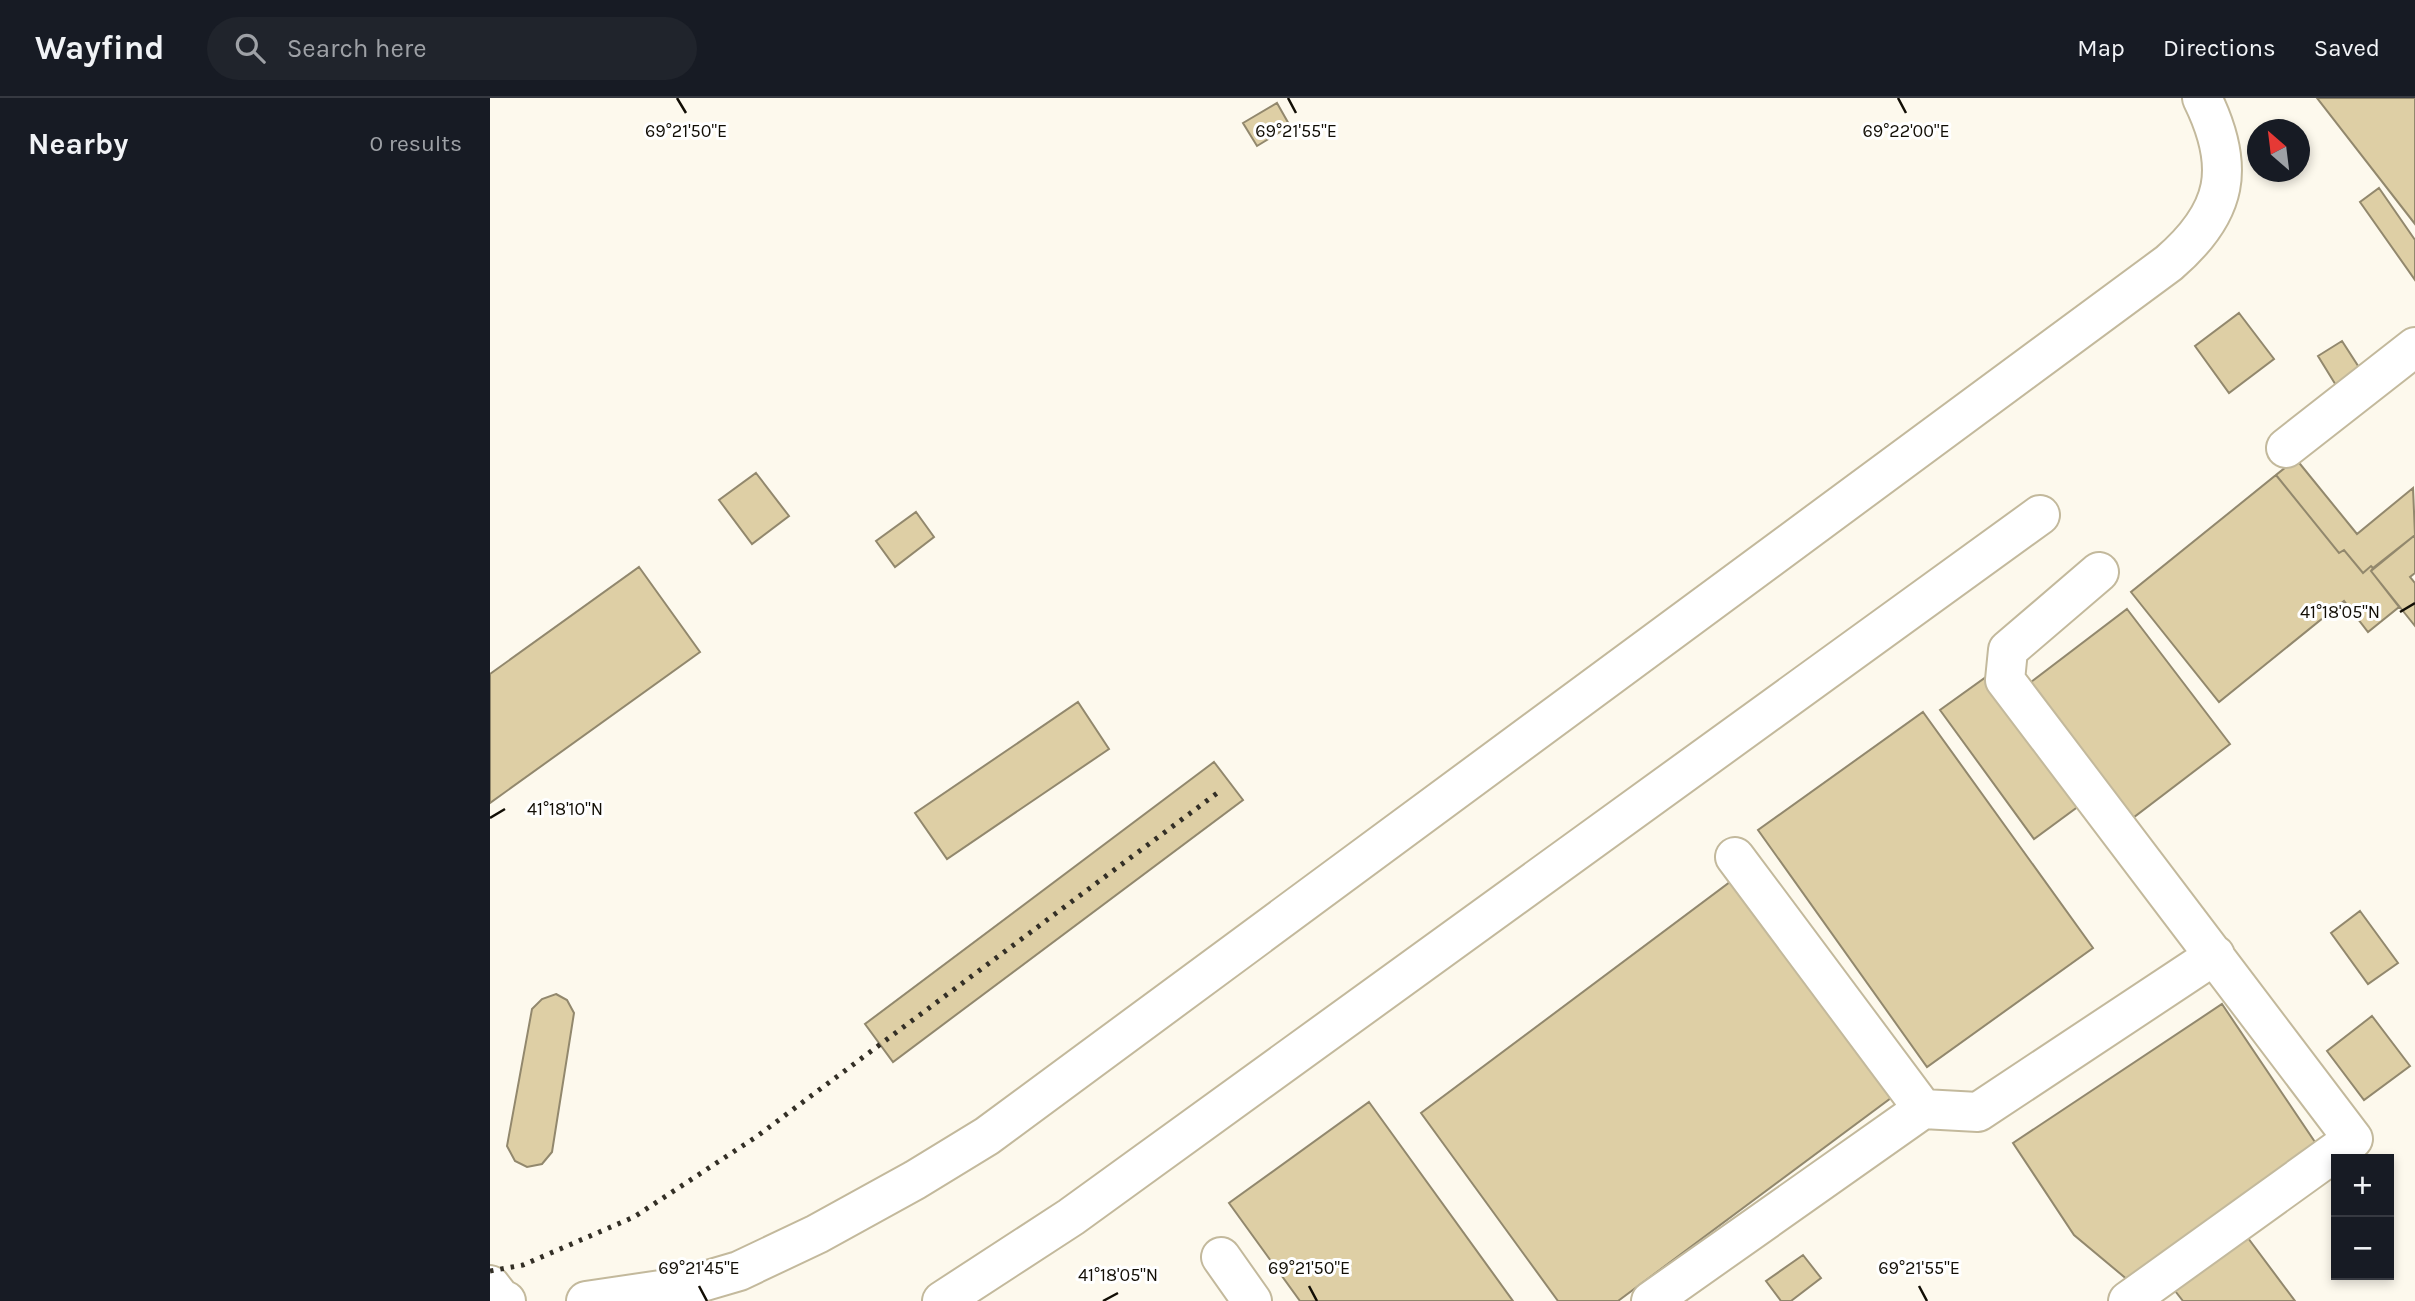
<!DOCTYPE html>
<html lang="en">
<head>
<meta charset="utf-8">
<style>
  body { margin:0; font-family:Karla,sans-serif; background:#20242c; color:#f1f3f6 }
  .controls { position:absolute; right:21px; bottom:21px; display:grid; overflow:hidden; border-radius:0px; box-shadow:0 4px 10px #0003 }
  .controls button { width:63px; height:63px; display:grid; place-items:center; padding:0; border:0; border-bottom:2px solid #363941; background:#171b24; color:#f1f3f6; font:35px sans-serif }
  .compass { position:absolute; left:1757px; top:21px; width:63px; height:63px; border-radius:50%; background:#171b24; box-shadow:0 4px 10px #0003; rotate:332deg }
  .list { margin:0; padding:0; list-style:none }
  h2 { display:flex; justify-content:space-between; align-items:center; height:91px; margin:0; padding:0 28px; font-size:30px }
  h2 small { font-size:23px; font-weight:400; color:#9ea1a6 }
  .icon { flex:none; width:38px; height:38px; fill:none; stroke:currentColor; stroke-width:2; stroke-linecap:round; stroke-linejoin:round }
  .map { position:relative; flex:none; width:1925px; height:1203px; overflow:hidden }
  header { display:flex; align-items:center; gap:42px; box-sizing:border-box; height:98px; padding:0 35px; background:#171b24; border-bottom:2px solid #363941 }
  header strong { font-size:33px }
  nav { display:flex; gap:38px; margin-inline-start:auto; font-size:24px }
  .search { width:490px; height:63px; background:#20242c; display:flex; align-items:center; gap:18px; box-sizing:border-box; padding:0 24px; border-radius:38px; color:#9ea1a6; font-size:26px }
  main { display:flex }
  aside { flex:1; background:#171b24 }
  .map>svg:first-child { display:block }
</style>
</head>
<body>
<header>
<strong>Wayfind</strong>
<div class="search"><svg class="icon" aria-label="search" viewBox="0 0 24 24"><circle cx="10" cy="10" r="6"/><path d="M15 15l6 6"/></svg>Search here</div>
<nav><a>Map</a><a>Directions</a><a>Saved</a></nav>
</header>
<main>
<aside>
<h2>Nearby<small>0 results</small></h2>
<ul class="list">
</ul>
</aside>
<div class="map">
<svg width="1925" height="1203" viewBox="0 0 1925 1203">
  <rect width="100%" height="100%" fill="#fdf9ed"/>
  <path fill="#decfa5" stroke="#92886d" stroke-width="2" d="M1827 0H1925V126Z
    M787 5 800 28 767 48 753 25Z
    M1889 90 1925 142V182L1870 104Z
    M1749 215 1784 261 1739 295 1705 248Z
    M1852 243 1872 274 1847 289 1828 258Z
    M1806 361 1867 436 1923 390 1925 437 1883 470 1881 468 1873 475 1854 452 1849 455 1786 377Z
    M266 375 299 418 262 446 229 402Z
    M1786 377 1849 455 1854 452 1873 475 1881 468 1883 470 1881 473 1909 509 1878 534 1854 503 1729 604 1641 494Z
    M426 414 444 439 405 469 386 443Z
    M1925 437V475L1920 479 1925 485V528L1881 473Z
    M149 469 210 554 0 705V576Z
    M1637 511 1740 646 1631 729 1528 594Z
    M1503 574 1597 702 1544 741 1450 612Z
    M588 604 619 651 457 761 425 715Z
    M1433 614 1603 850 1437 969 1268 732Z
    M724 664 753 702 403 964 375 926Z
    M1244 781 1409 994 1128 1203H1068L931 1015Z
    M1870 813 1908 865 1878 886 1841 835Z
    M66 896 77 902 84 915 62 1054 52 1066 37 1069 25 1063 17 1048 42 911 52 901Z
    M1732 906 1831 1053 1639 1183 1584 1137 1523 1045Z
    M1882 918 1920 968 1874 1002 1837 953Z
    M879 1004 1023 1203H810L739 1105Z
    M1752 1132 1805 1203H1693L1682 1189Z
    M1313 1157 1331 1180 1301 1203H1291L1276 1183Z"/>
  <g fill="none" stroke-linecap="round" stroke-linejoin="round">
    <g stroke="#c3b99c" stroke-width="42">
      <path id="minor" d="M1796 350 1925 249
        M1609 474 1518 552 1515 582C1630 736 1748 887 1863 1041L1638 1203
        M1245 759 1433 1011 1488 1014 1725 857
        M731 1159 762 1203
        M0 1187 11 1201 16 1203
        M96 1203 198 1188 249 1173 327 1136 425 1082 497 1038 1679 165C1738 114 1746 69 1712 0
        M452 1203 581 1119 1550 417
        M1161 1203 1433 1011"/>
    </g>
    <use href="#minor" stroke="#fff" stroke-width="38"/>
    <path stroke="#332f26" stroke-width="5" stroke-dasharray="3.5 7" stroke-linecap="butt" d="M0 1173 33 1167 144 1119 266 1039 730 693"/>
  </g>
  <path fill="none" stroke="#120e05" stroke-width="2.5" d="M187 0 196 15M798 0 806 15M1408 0 1416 15M1910 514 1925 505M0 720 15 711M209 1188 217 1203M819 1188 827 1203M1429 1188 1437 1203M613 1203 628 1195"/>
  <g font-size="18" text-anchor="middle" fill="#120e05" stroke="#fff" stroke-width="6" stroke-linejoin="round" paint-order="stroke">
    <text x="196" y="39">69°21'50"E</text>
    <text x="806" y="39">69°21'55"E</text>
    <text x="1416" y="39">69°22'00"E</text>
    <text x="1850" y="520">41°18'05"N</text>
    <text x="75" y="717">41°18'10"N</text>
    <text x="209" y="1176">69°21'45"E</text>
    <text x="819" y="1176">69°21'50"E</text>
    <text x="1429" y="1176">69°21'55"E</text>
    <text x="628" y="1183">41°18'05"N</text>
  </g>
</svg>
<div class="controls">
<button>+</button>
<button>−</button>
</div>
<svg class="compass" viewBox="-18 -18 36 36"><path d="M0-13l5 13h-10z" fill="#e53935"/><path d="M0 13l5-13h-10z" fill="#9ea1a6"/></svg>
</div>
</main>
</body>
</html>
